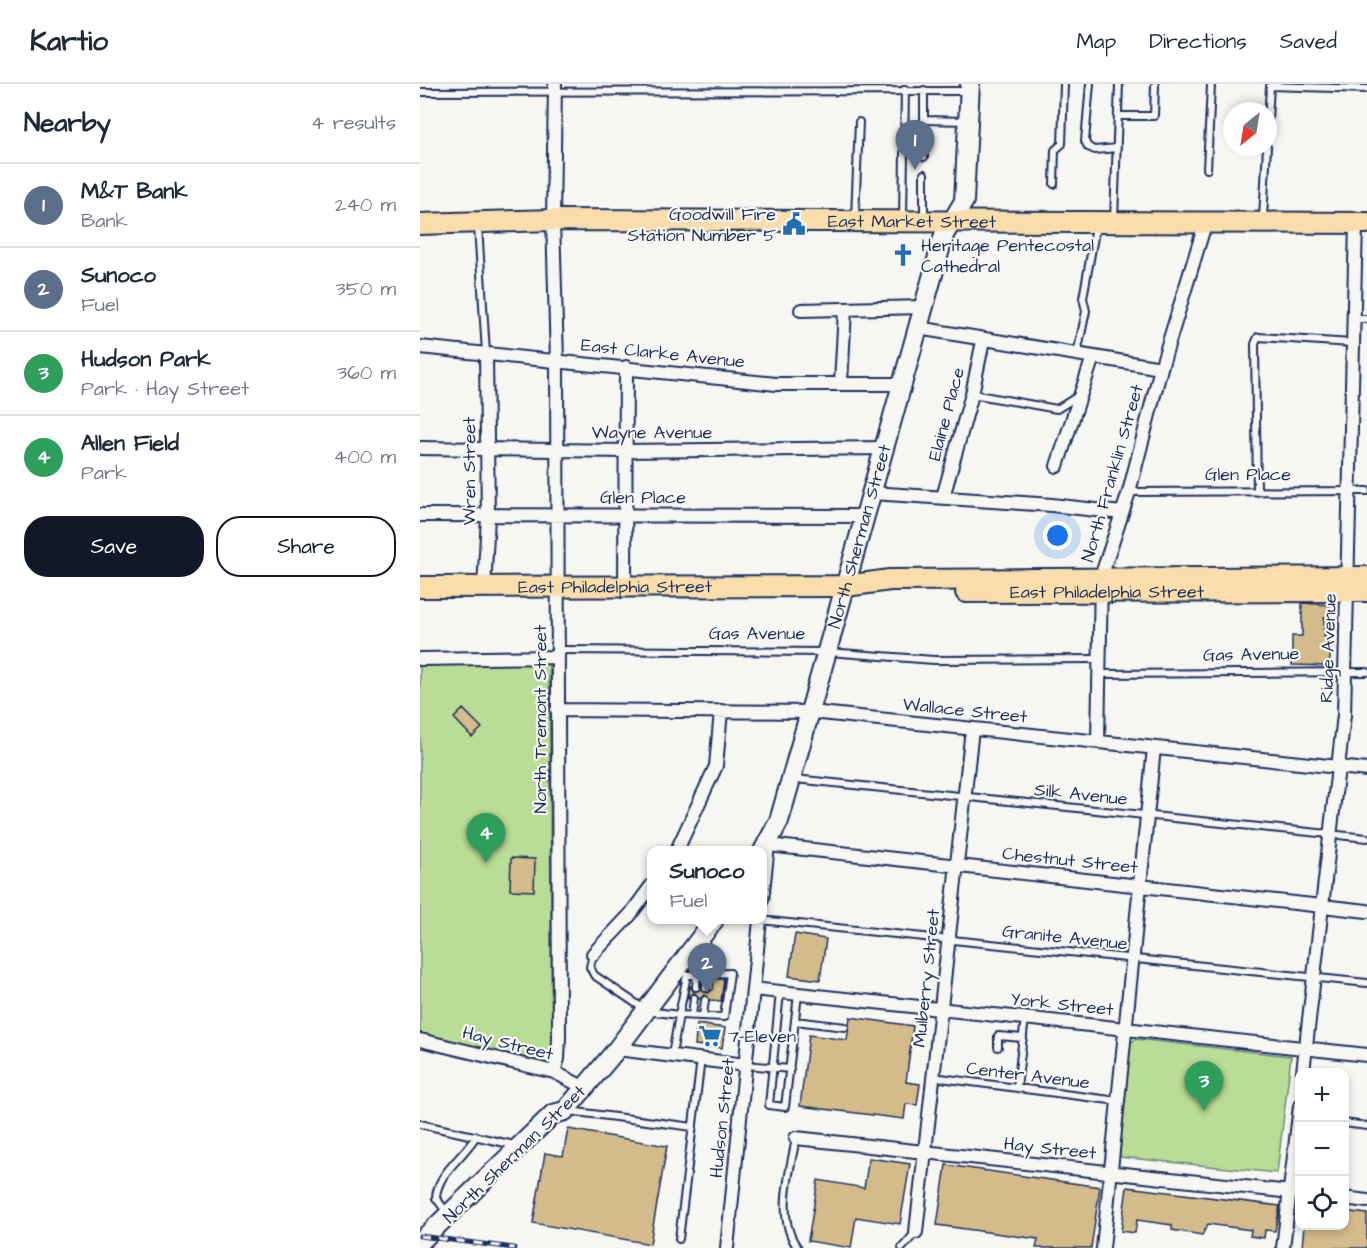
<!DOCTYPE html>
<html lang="en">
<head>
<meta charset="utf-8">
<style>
  body { margin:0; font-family:"Architects Daughter",sans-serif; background:#f6f6f7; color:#1f2937 }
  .controls { position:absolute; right:18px; bottom:18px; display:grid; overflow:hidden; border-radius:12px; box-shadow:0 3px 9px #0003 }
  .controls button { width:54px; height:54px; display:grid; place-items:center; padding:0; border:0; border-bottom:2px solid #e0e1e3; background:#fff; color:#1f2937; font:30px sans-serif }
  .compass { position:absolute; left:803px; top:18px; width:54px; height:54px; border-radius:50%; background:#fff; box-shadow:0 3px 9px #0003; rotate:210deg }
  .you { position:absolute; left:638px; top:452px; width:21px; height:21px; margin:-15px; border:4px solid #fff; border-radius:50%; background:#1a73e8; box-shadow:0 0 0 9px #1a73e833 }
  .badge { display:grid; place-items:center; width:39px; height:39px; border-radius:50%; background:#111827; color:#fff; font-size:20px; font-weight:700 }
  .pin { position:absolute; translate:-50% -50px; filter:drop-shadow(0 2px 3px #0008) }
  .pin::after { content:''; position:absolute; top:32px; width:21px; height:18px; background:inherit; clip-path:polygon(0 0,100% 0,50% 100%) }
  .popup { position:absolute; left:227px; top:762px; width:120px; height:78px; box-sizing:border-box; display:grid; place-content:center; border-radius:12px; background:#fff; filter:drop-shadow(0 2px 4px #0005); font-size:20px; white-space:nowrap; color:#747a83 }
  .popup b { font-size:22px; color:#1f2937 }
  .popup::after { content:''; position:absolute; left:50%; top:100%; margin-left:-12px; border:12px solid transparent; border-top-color:#fff }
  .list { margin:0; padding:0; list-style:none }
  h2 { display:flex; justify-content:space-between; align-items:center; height:78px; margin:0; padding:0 24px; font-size:26px }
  h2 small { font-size:20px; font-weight:400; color:#747a83 }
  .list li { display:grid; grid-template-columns:39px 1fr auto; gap:18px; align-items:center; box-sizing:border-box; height:84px; padding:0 24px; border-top:2px solid #e0e1e3 }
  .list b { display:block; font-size:22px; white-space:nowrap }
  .list p { margin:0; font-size:20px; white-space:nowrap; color:#747a83 }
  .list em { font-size:20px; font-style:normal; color:#747a83 }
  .actions { display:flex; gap:12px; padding:18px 24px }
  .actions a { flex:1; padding:14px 0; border:2px solid #111827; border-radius:24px; text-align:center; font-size:21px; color:#111827 }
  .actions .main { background:#111827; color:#fff }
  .icon { flex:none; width:33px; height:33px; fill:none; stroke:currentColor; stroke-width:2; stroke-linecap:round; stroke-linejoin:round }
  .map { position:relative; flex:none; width:947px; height:1164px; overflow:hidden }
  header { display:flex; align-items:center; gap:36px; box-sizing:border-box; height:84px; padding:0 30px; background:#fff; border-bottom:2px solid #e0e1e3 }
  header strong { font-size:28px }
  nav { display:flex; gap:33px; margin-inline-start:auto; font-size:21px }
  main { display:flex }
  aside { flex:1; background:#fff }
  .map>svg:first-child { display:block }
</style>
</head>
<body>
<header>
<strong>Kartio</strong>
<nav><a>Map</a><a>Directions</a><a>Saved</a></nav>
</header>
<main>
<aside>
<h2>Nearby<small>4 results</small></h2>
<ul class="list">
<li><span class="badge" style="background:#5c6f8a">1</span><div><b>M&amp;T Bank</b><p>Bank</p></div><em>240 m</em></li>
<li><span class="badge" style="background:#5c6f8a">2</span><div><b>Sunoco</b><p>Fuel</p></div><em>350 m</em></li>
<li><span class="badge" style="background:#2e9e5b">3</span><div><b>Hudson Park</b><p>Park · Hay Street</p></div><em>360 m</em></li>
<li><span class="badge" style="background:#2e9e5b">4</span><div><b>Allen Field</b><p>Park</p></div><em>400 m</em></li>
</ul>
<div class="actions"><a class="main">Save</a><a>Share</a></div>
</aside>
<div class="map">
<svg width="947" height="1164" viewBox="0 0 947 1164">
  <rect width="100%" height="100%" fill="#f6f6f2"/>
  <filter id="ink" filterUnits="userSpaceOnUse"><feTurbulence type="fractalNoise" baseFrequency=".0167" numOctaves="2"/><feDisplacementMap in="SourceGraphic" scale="12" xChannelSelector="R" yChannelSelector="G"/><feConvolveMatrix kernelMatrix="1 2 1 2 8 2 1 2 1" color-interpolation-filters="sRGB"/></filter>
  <g filter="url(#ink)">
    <path fill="#b9dc96" stroke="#6a867a" stroke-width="1.5" d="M129 579 132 970 120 978 0 950V580Z
      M716 955 871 972 857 1089 700 1073 707 961Z"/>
    <path fill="#d4bb8b" stroke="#1b2f5e" stroke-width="1.5" d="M882 519 910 521V534H904V553H910V582L872 581V552H882Z
      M43 625 62 644 52 653 34 634Z
      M91 774 115 775 114 807 90 806Z
      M375 850 406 855 400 896 369 892Z
      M294 895H304L301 917 290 916 285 911 279 915 274 909 268 914 270 902 274 908 281 905 288 909 293 905Z
      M430 933 493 942 486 998 500 1000 497 1021 486 1020 484 1035 380 1022 389 951 427 956Z
      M277 940 305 944 302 964 275 961Z
      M148 1045 247 1062 230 1160 113 1139 125 1069 143 1072Z
      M449 1074 490 1080 480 1140 436 1133 431 1164 388 1157 398 1096 444 1104Z
      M526 1081 680 1103 671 1164H616L618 1155 517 1141Z
      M707 1103 860 1122 855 1147 845 1146 844 1154 830 1152 831 1146 788 1140 782 1151 752 1146V1141L717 1136 715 1149 701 1147Z
      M924 1127 947 1130V1164H882L884 1142H924Z"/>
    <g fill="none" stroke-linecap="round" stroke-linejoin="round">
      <g stroke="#1b2f5e" stroke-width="10">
        <path id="service" d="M670 0 665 57 668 63 675 66 697 64
          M504 6V73
          M0 8 546 7
          M698 32H734L735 1
          M504 36 546 37
          M848 37 850 2 947 5
          M787 85 791 1
          M634 100 635 66 642 60 644 0
          M435 133 439 38
          M483 133 485 5
          M504 134V90
          M843 134 847 63
          M694 136 699 0
          M58 142 66 269
          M934 235H947
          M657 270 666 227 663 214 676 142
          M552 310 637 325 658 312
          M709 408 947 407
          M837 408 835 260 838 253 932 259
          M137 566 408 568 514 576 679 575
          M679 590 947 588
          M375 695 947 754
          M340 836 947 899
          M173 870 170 883 174 891 227 927 259 931 252 971
          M310 889 304 933 259 931 267 891Z
          M276 903 277 891
          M286 904V890
          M360 908 349 1021 365 1023 378 910
          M272 932 274 914
          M283 932 285 916
          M375 937 425 943
          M578 963V952L603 954
          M326 981 370 985
          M513 993 698 1017
          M597 1004 605 934
          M149 1027 273 1043
          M924 1039 947 1042
          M0 1040 94 1061
          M376 1054C370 1088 355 1134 378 1164
          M28 1130 16 1114C17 1089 44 1073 56 1052
          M259 1155 281 975
          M482 1164 496 1148"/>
      </g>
      <g stroke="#1b2f5e" stroke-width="16">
        <path id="minor" d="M381 226 504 223
          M498 244 741 284
          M0 263 356 300H483
          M421 299 425 226
          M0 364 206 367 465 364
          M637 382 673 273
          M452 409 632 421 702 429
          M523 413 552 310 563 257
          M0 431 446 432
          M64 504 68 433 66 270
          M205 504 206 283
          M0 575 137 573
          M137 626 391 628 947 686
          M678 658 681 493 709 408 741 284 786 137
          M257 766 296 682 301 627
          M342 816 348 761 947 827
          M173 870 210 831 232 801
          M333 905 947 971
          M0 956 134 988 165 1004
          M197 965 326 981
          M134 988 138 975 139 954 137 276 133 136 135 0
          M883 988 924 631 936 139
          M376 1054 880 1109
          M924 1114 947 1117
          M496 1148 552 645
          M307 1164 340 836
          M683 1164 734 664
          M863 1164 880 1022"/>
      </g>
      <g stroke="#1b2f5e" stroke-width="22">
        <g id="secondary">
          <path id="s1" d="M342 769 359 737 371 695 524 151 544 117 550 0"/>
          <path d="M0 1158 133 1030 145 1027 197 965 294 836"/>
        </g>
      </g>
      <g stroke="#1b2f5e" stroke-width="24">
        <g id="primary">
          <path id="s2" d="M0 140 133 136 947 139"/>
          <path id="s3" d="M0 503 426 502 470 496 947 493"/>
          <path id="s4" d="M546 508 947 507"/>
        </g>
      </g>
      <use href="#service" stroke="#f6f6f2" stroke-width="6"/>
      <use href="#minor" stroke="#f6f6f2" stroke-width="12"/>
      <use href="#secondary" stroke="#f6f6f2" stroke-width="18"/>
      <use href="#primary" stroke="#f9deab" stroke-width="20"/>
      <g stroke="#1b2f5e" stroke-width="5">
        <path id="rail" d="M0 1152 94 1164"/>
      </g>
      <use href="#rail" stroke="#f6f6f2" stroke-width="3" stroke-dasharray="9" stroke-linecap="butt"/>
    </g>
  </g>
  <defs>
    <g id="civic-bare" transform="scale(1.8)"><path d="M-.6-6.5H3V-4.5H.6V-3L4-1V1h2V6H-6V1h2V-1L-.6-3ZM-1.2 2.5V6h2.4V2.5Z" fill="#1f6fb2" stroke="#f6f6f2" stroke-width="2.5" paint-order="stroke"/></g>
    <g id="church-bare" transform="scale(1.8)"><path d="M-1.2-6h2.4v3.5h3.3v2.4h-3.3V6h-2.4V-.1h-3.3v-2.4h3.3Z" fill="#1f6fb2" stroke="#f6f6f2" stroke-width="2.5" paint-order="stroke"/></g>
    <g id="supermarket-bare" transform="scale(1.8)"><path d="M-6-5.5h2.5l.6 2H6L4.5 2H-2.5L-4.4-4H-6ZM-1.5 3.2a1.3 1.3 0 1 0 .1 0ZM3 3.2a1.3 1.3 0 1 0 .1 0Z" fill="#1f6fb2" stroke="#f6f6f2" stroke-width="2.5" paint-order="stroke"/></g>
  </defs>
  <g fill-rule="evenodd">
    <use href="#civic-bare" x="374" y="140"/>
    <use href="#church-bare" x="483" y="171"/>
    <use href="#supermarket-bare" x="290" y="952"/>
  </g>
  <g text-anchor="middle" stroke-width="4.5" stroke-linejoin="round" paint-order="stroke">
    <g font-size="18" fill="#1b2f5e" stroke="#f6f6f2" text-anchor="start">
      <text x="356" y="136" text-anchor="end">Goodwill Fire<tspan x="356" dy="21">Station Number 5</tspan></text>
      <text x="501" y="167">Heritage Pentecostal<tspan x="501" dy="21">Cathedral</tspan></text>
      <text x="308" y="958">7-Eleven</text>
    </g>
    <g font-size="18" fill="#1b2f5e" stroke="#f6f6f2">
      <text dy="6" stroke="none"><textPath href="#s2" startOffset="492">East Market Street</textPath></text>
      <text transform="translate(243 269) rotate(6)" y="6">East Clarke Avenue</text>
      <text transform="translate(526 330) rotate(-75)" y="6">Elaine Place</text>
      <text x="232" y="354">Wayne Avenue</text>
      <text transform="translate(49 387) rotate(-90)" y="6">Wren Street</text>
      <text transform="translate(692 389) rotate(-74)" y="6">North Franklin Street</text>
      <text x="828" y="396">Glen Place</text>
      <text x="223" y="419">Glen Place</text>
      <text dy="6" stroke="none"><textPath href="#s1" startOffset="332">North Sherman Street</textPath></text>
      <text dy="6" stroke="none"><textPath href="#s3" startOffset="195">East Philadelphia Street</textPath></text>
      <text dy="6" stroke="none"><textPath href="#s4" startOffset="141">East Philadelphia Street</textPath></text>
      <text x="337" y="555">Gas Avenue</text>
      <text transform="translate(908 564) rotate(-88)" y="6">Ridge Avenue</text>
      <text transform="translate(831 570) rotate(-1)" y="6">Gas Avenue</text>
      <text transform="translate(545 626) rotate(6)" y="6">Wallace Street</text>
      <text transform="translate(120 635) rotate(-90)" y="6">North Tremont Street</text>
      <text transform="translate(661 710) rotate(6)" y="6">Silk Avenue</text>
      <text transform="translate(650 776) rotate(6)" y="6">Chestnut Street</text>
      <text transform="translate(645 853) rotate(6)" y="6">Granite Avenue</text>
      <text transform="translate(506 894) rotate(-84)" y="6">Mulberry Street</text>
      <text transform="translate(642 920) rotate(6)" y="6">York Street</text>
      <text transform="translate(88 959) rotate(14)" y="6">Hay Street</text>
      <text transform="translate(608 991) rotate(7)" y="6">Center Avenue</text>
      <text transform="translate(302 1034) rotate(-84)" y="6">Hudson Street</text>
      <text transform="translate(630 1064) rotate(6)" y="6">Hay Street</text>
      <text transform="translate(94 1070) rotate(-44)" y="6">North Sherman Street</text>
    </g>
  </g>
</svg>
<div class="controls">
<button>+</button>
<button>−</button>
<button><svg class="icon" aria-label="locate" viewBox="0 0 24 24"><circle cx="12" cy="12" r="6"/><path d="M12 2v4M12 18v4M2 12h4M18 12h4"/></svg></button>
</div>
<svg class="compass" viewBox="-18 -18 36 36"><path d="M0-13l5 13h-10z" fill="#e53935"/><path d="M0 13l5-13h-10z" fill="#747a83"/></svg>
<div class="you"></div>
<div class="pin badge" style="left:495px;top:86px;background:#5c6f8a">1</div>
<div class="pin badge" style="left:287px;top:909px;background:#5c6f8a">2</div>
<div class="popup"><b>Sunoco</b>Fuel</div>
<div class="pin badge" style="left:784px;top:1027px;background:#2e9e5b">3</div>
<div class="pin badge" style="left:66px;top:779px;background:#2e9e5b">4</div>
</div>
</main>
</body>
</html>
